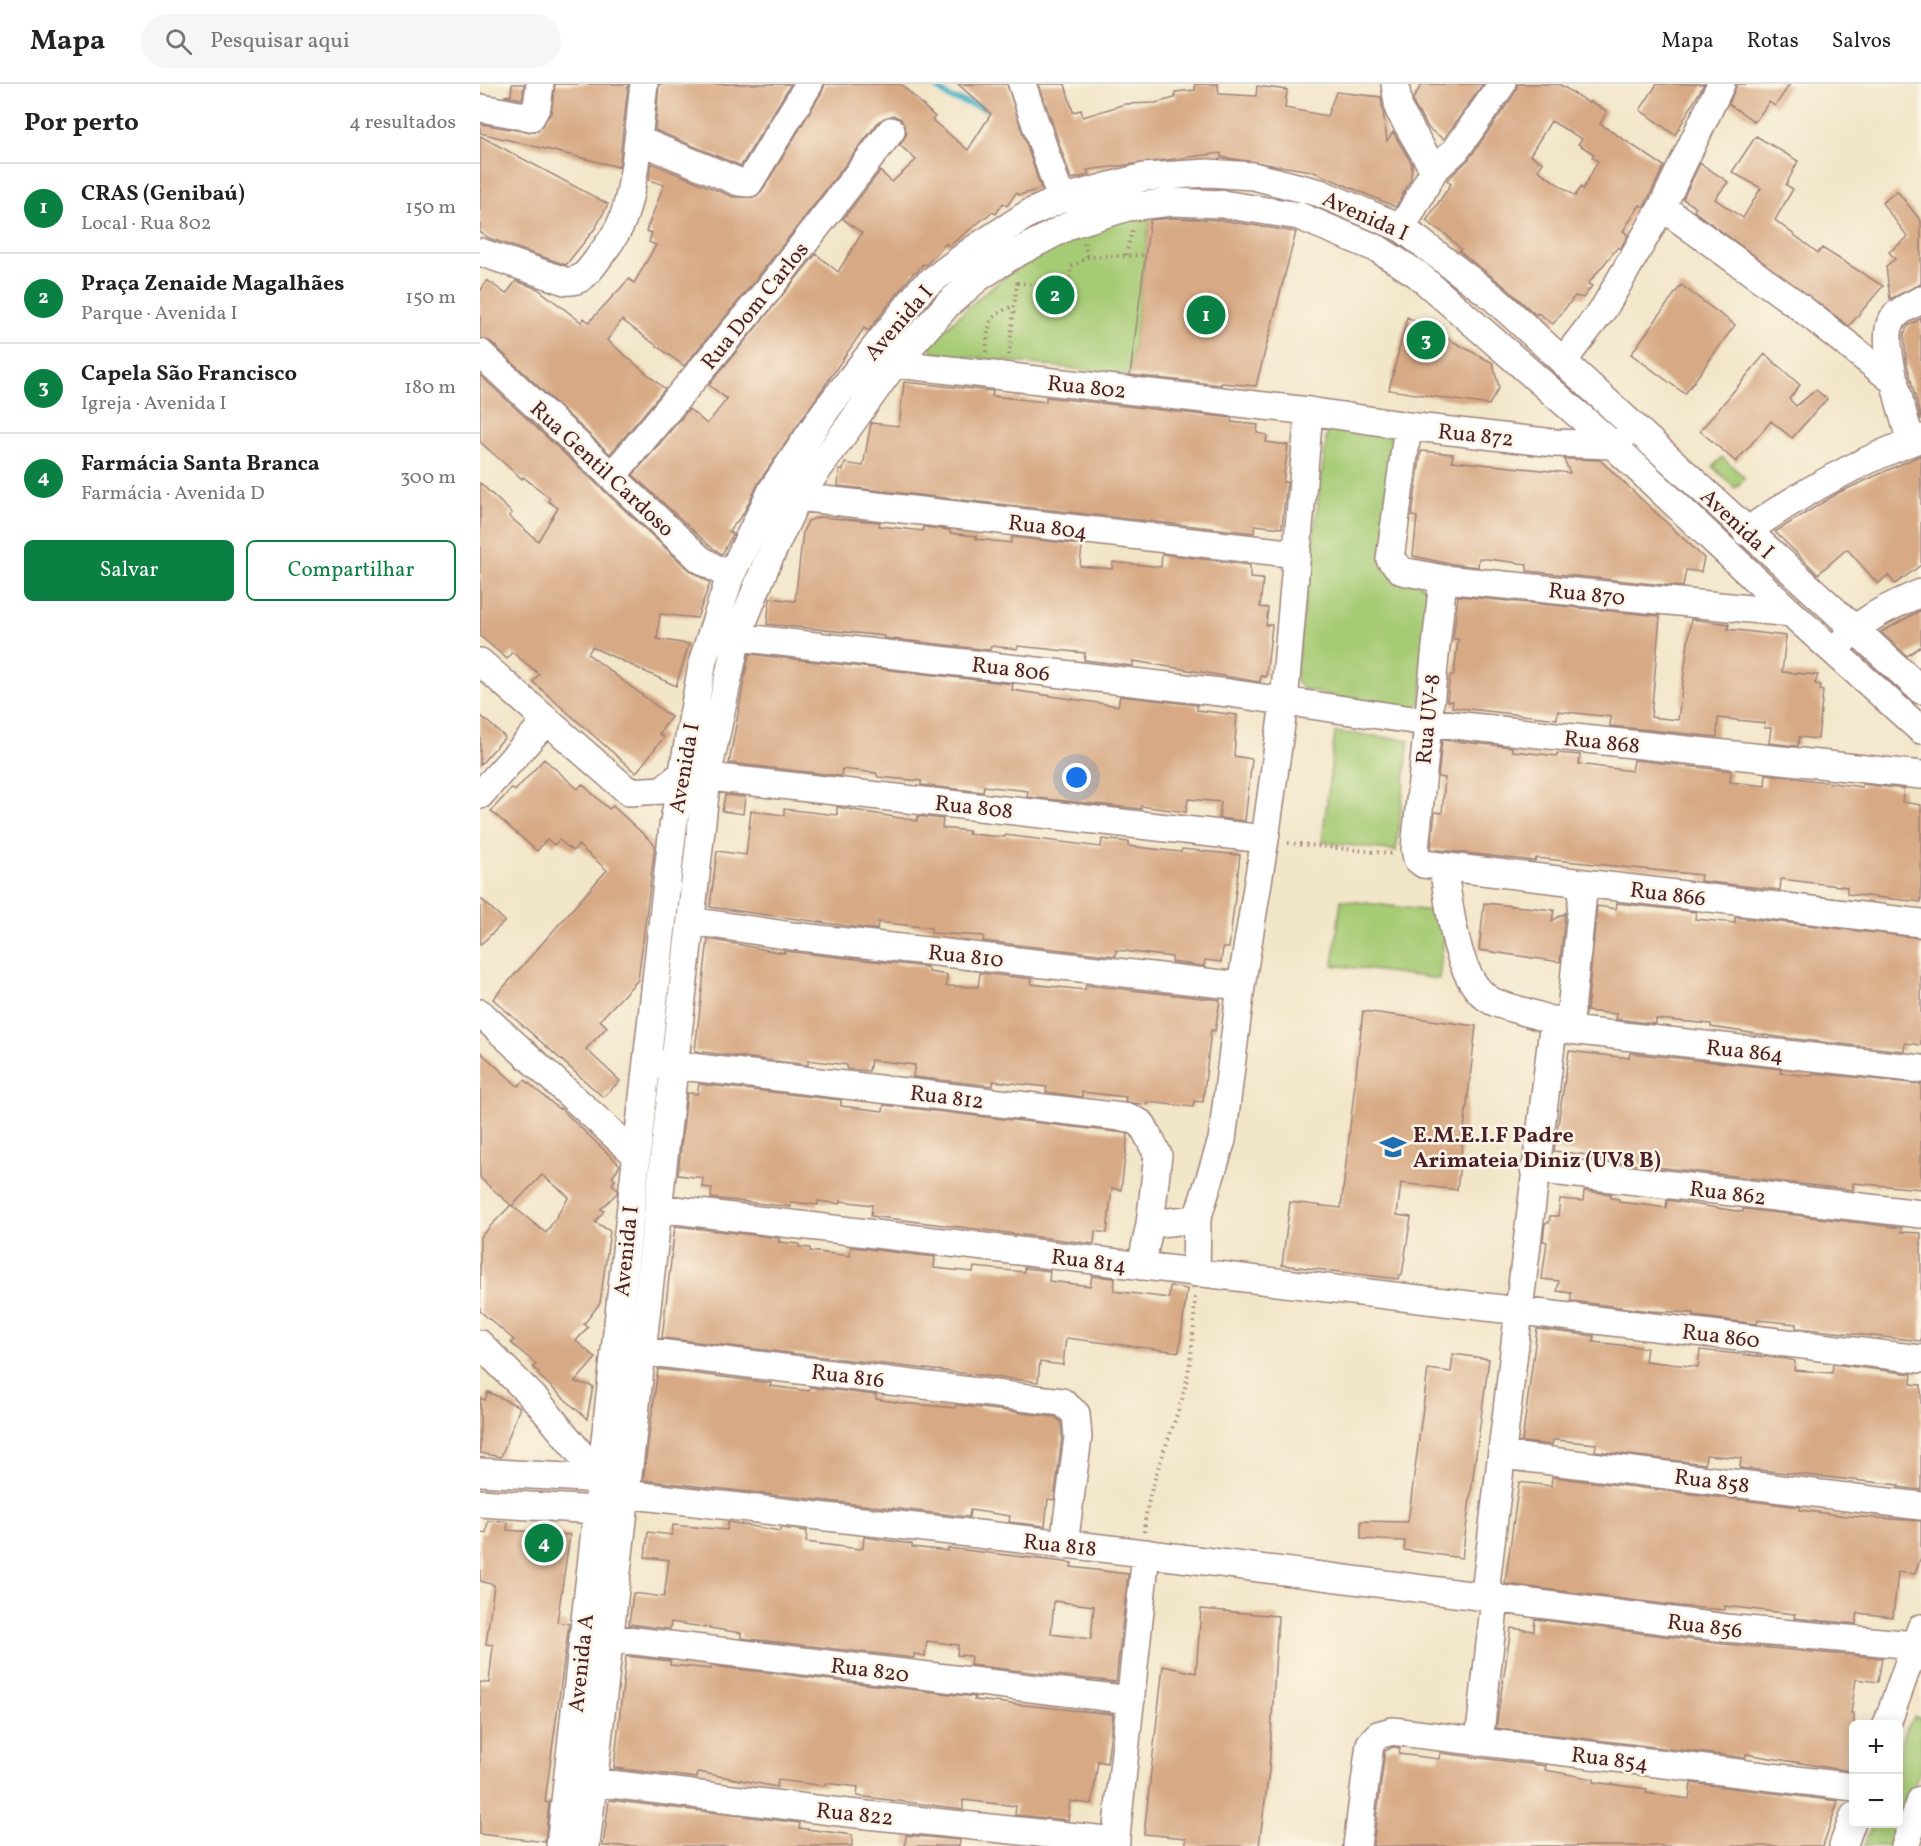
<!DOCTYPE html>
<html lang="pt">
<head>
<meta charset="utf-8">
<style>
  body { margin:0; font-family:Vollkorn,serif; background:#f6f6f6; color:#222 }
  .controls { position:absolute; right:18px; bottom:18px; display:grid; overflow:hidden; border-radius:9px; box-shadow:0 3px 15px #0003 }
  .controls button { width:54px; height:54px; display:grid; place-items:center; padding:0; border:0; border-bottom:2px solid #e0e0e0; background:#fff; color:#222; font:30px sans-serif }
  .you { position:absolute; left:597px; top:694px; width:21px; height:21px; margin:-15px; border:4px solid #fff; border-radius:50%; background:#1a73e8; box-shadow:0 0 0 9px #1a73e833 }
  .badge { display:grid; place-items:center; width:39px; height:39px; border-radius:50%; background:#0b8043; color:#fff; font-size:20px; font-weight:700 }
  .pin { position:absolute; translate:-50% -50%; border:3px solid #fff; box-shadow:0 2px 6px #0006 }
  .list { margin:0; padding:0; list-style:none }
  h2 { display:flex; justify-content:space-between; align-items:center; height:78px; margin:0; padding:0 24px; font-size:26px }
  h2 small { font-size:20px; font-weight:400; color:#767676 }
  .list li { display:grid; grid-template-columns:39px 1fr auto; gap:18px; align-items:center; box-sizing:border-box; height:90px; padding:0 24px; border-top:2px solid #e0e0e0 }
  .list b { display:block; font-size:22px; white-space:nowrap }
  .list p { margin:0; font-size:20px; white-space:nowrap; color:#767676 }
  .list em { font-size:20px; font-style:normal; color:#767676 }
  .actions { display:flex; gap:12px; padding:18px 24px }
  .actions a { flex:1; padding:14px 0; border:2px solid #0b8043; border-radius:9px; text-align:center; font-size:21px; color:#0b8043 }
  .actions .main { background:#0b8043; color:#fff }
  .icon { flex:none; width:33px; height:33px; fill:none; stroke:currentColor; stroke-width:2; stroke-linecap:round; stroke-linejoin:round }
  .map { position:relative; flex:none; width:1441px; height:1762px; overflow:hidden }
  header { display:flex; align-items:center; gap:36px; box-sizing:border-box; height:84px; padding:0 30px; background:#fff; border-bottom:2px solid #e0e0e0 }
  header strong { font-size:28px }
  nav { display:flex; gap:33px; margin-inline-start:auto; font-size:21px }
  .search { width:420px; height:54px; background:#f6f6f6; display:flex; align-items:center; gap:15px; box-sizing:border-box; padding:0 21px; border-radius:33px; color:#767676; font-size:22px }
  main { display:flex }
  aside { flex:1; background:#fff }
  .map>svg:first-child { display:block }
</style>
</head>
<body>
<header>
<strong>Mapa</strong>
<div class="search"><svg class="icon" aria-label="search" viewBox="0 0 24 24"><circle cx="10" cy="10" r="6"/><path d="M15 15l6 6"/></svg>Pesquisar aqui</div>
<nav><a>Mapa</a><a>Rotas</a><a>Salvos</a></nav>
</header>
<main>
<aside>
<h2>Por perto<small>4 resultados</small></h2>
<ul class="list">
<li><span class="badge">1</span><div><b>CRAS (Genibaú)</b><p>Local · Rua 802</p></div><em>150 m</em></li>
<li><span class="badge">2</span><div><b>Praça Zenaide Magalhães</b><p>Parque · Avenida I</p></div><em>150 m</em></li>
<li><span class="badge">3</span><div><b>Capela São Francisco</b><p>Igreja · Avenida I</p></div><em>180 m</em></li>
<li><span class="badge">4</span><div><b>Farmácia Santa Branca</b><p>Farmácia · Avenida D</p></div><em>300 m</em></li>
</ul>
<div class="actions"><a class="main">Salvar</a><a>Compartilhar</a></div>
</aside>
<div class="map">
<svg width="1441" height="1762" viewBox="0 0 1441 1762">
  <rect width="100%" height="100%" fill="#fcf5e5"/>
  <filter id="ink" filterUnits="userSpaceOnUse"><feTurbulence type="fractalNoise" baseFrequency=".0167" numOctaves="2"/><feDisplacementMap in="SourceGraphic" scale="12" xChannelSelector="R" yChannelSelector="G"/><feConvolveMatrix kernelMatrix="1 2 1 2 8 2 1 2 1" color-interpolation-filters="sRGB"/></filter>
  <filter id="wash" filterUnits="userSpaceOnUse"><feTurbulence type="fractalNoise" baseFrequency=".008" numOctaves="4" result="noise"/><feDisplacementMap in="SourceGraphic" scale="24" xChannelSelector="R" yChannelSelector="G"/><feGaussianBlur stdDeviation="1.35" result="paint"/><feColorMatrix in="noise" values="0 0 0 0 0 0 0 0 0 0 0 0 0 0 0 0 0 1.4 0 .05"/><feComposite in="paint" operator="in"/></filter>
  <g filter="url(#wash)">
    <rect width="100%" height="100%" fill="#f2e6c9"/>
    <path fill="#a6cb75" stroke="#787550" stroke-width="1.5" d="M671 128 650 291 454 269 449 262C493 215 540 176 599 148 620 138 648 134 671 128Z
      M848 342 922 354 904 479 950 507 941 619 926 629 823 605 815 595Z
      M1242 373 1265 394 1255 404 1233 383Z
      M855 648 929 656 916 767 842 758Z
      M861 816 967 829 959 895 853 881Z
      M1436 1633 1441 1634V1683L1413 1762H1384L1392 1740H1418C1419 1709 1410 1652 1436 1633Z"/>
    <g fill="none" stroke-linecap="round" stroke-linejoin="round">
      <path stroke="#46afc5" stroke-width="6" d="M452 0 470 14 507 25"/>
    </g>
    <g id="blocks">
      <path fill="#d7a984" fill-rule="evenodd" d="M32 0H44L42 15 24 12 31 11Z
        M75 0H148L139 83 0 49V40L48 48 58 47 71 29Z
        M179 0H311L261 82 175 46Z
        M345 0H421L455 33 452 36 488 66 511 30 478 0H527L561 105 539 111 536 109 527 122 523 119 516 130 512 128 469 162 466 159 446 181 443 180 437 188H434L388 247 384 244 279 398 263 430 249 447 253 450 242 470 230 462 153 391 209 325 227 340 247 315 229 301 336 170 358 188 382 149 363 135 400 87 412 98 436 76 420 61 427 49 421 35 413 31 399 37 275 197 204 282 142 236 127 256 185 305 130 370 11 258 0 254V208L7 196 26 210 36 197 58 205 101 238 104 234 109 238 149 195 154 199 176 161 169 158 172 149 166 147 184 101 169 96 171 79 253 113H275L282 107 342 8Z
        M559 0H585L593 28 601 26 603 33 645 20 675 19 695 14V8L715 6V0H738L739 10 776 12 777 2 807 6 805 24 847 32 856 8 901 13 907 57 913 48 932 80 931 94 916 123 832 87 741 73V69L607 86 609 91 591 95Z
        M942 0H1003L964 55 949 45 934 21 933 15Z
        M1038 0H1079L1109 19 1110 17 1127 27 1120 40 1184 82 1164 123 1160 121 1143 147 1148 151 1140 165 1138 163 1108 200 1112 202 1103 214 1095 212 1073 240 1058 229 1056 231 1024 202 984 171 979 167 981 165 965 150 946 137 971 100 967 96 989 75 1035 9ZM1071 37 1102 55 1098 60 1114 70 1112 73 1118 77 1103 105 1101 103 1095 112 1058 86 1063 79 1050 71Z
        M1177 0H1224L1195 51 1160 26Z
        M1257 0H1310L1295 22 1289 18 1275 38 1249 20Z
        M0 52 128 120 116 143 86 181 9 154 0 148Z
        M1276 52 1318 77 1306 101 1313 105 1295 136 1338 169 1342 164 1403 202 1369 242 1214 127 1216 123 1203 115 1220 79 1248 98 1235 115 1263 134 1281 104 1252 88Z
        M1417 107 1441 137V200L1410 215 1406 182 1415 175 1409 168 1428 153 1402 119Z
        M693 134 740 136 816 148 776 302 741 299V301L650 291 670 136Z
        M1201 201 1255 241 1205 310 1151 270Z
        M927 233 1013 279 1019 304 1009 321 909 306Z
        M1441 234V336L1426 276 1424 250 1428 242Z
        M1285 270 1320 301 1309 315 1316 322 1336 306 1347 315 1312 354 1291 337 1256 378 1220 347Z
        M0 291 209 486 230 499 217 534 180 530 177 555 209 560 196 602 112 563 108 570 191 633 179 650 184 653 156 689 53 598 59 590 32 568 27 575 0 552V399L32 429 29 432 58 457 78 424 68 417 70 414 43 393 42 395 0 358Z
        M424 298 513 307 512 312 566 318V313L752 334 751 338 778 341 777 349 787 351 786 358 808 361 803 398H807L802 444 775 441 774 449 358 402 359 386H363L365 379 383 382 391 339 419 342Z
        M941 367 973 370 972 377 1090 389 1084 375 1120 376 1224 474 1221 488 1206 486 1203 503 1047 487V480L999 474 998 483 965 479 933 472 937 433 932 432Z
        M1441 371V481L1415 500 1408 491 1398 500 1367 465 1338 490 1295 448 1358 409Z
        M339 433 400 438 399 442 443 447V443L470 446V449L496 452V455L531 459 532 453 602 461 600 482 632 485 633 478 681 483 682 470 770 481V494L783 495 780 523 788 524 786 541H792L786 593 781 592 780 598 653 577V582L604 576 605 569 538 562 537 565 511 562 510 566 404 554V552L287 540 290 514 315 517 323 448 328 437Z
        M978 512 1180 532 1171 633 1198 636 1211 535 1249 540 1248 545 1306 552 1302 588 1338 591 1335 600 1341 601 1340 606 1343 607 1338 655 1319 653 1318 662 1289 659 1291 644H1284L1285 639 1238 634 1237 653 1130 642 1131 633 1078 627 1077 635 972 623 973 617H967L970 591H974L978 555H973Z
        M1441 526V562L1427 572 1401 548Z
        M269 570 533 600 532 606 638 622 640 612 717 621V626L757 631 754 672 772 675 765 737 739 734 741 718 708 715 706 728 661 722V725L547 713 548 707 504 702 503 708 441 701V697L398 693 396 689 362 685 361 692 249 679Z
        M0 631 25 653 0 681Z
        M962 656 1032 663V667L1077 672V669L1100 671 1099 680 1152 687 1154 676 1251 687 1250 698 1285 702 1286 690 1382 703V700L1424 705 1422 718 1441 721V818L1367 810V803L1301 795 1300 806 1220 797 1221 791 1056 774 1055 777 951 765 955 728 962 729 965 694 958 693Z
        M64 675 98 705 102 700 129 725 133 722 175 761 158 896 120 936 127 943 106 965 140 997 123 1013 13 915 127 786 98 761 93 767 79 756 74 761 67 755 57 767 11 727 32 704 35 707Z
        M245 711 265 713 263 730 242 727Z
        M357 723 437 737 438 732 463 735 462 744 489 747 488 750 525 753V751L621 763 622 755 649 758 648 762 701 768 702 765 760 771 749 864H743L741 878 725 876 724 882 692 878V873L636 866V872L503 857 504 852 451 849V844L398 838 397 846 230 823 237 767 266 771 271 727 304 731V725L357 731Z
        M0 814 25 837 0 861Z
        M1004 819 1074 826 1072 837 1085 829 1080 878 999 866Z
        M1137 819 1216 828 1215 835 1255 839V833L1441 854V961L1425 959 1424 967 1305 954 1231 943V940L1176 935V940L1136 935 1137 930 1107 927 1117 822 1136 825Z
        M228 855 304 869V867L447 883 449 888 467 891 466 902 498 903 500 889 552 895 551 900 605 906 606 901 740 916 735 947 731 946 723 1018 714 1017 713 1023 667 1018V1021L645 1018 646 1013 602 1008V1013L566 1008 567 1003 513 997V1002L433 993 435 981 391 976 389 987 367 985V981L328 976V981L215 967Z
        M883 927 996 942 977 1106 921 1099 917 1131 931 1133 922 1191H919L918 1195 802 1181 810 1118 861 1124Z
        M1089 967 1149 974 1150 969 1301 985 1300 989 1332 992 1333 989 1441 1000V1105L1373 1099V1106L1108 1075V1071L1074 1067Z
        M0 968 38 1002 45 996 79 1025 80 1024 140 1081 132 1093 135 1096 132 1100 137 1105V1109L121 1125 124 1127 115 1138 130 1147 120 1219 104 1240 108 1243 96 1257 116 1274 95 1298 113 1302 107 1335 57 1290 59 1289 53 1283 56 1280 31 1259 34 1256 0 1227V1153L31 1121 66 1149 89 1113 62 1091 32 1122 0 1094Z
        M219 1000 361 1016V1022L403 1027 404 1021 645 1049 648 1050 641 1106 632 1104 627 1149 615 1147 614 1160 391 1132 392 1121 361 1117 360 1120 338 1117V1121L311 1118V1123L231 1114 232 1104 222 1103 223 1094 198 1091 207 1009 217 1010Z
        M1104 1107 1131 1110V1114L1139 1115V1118L1157 1120 1186 1124 1187 1116 1263 1128V1125L1422 1144 1421 1148 1441 1149V1257L1316 1244V1240L1278 1236 1277 1240 1214 1232V1229L1171 1227 1091 1217V1209L1077 1207 1079 1197 1062 1195 1067 1158 1063 1157 1065 1139H1069L1070 1132H1078L1080 1115 1103 1117Z
        M195 1142 299 1154V1158L319 1160V1163L330 1164V1167L370 1172 371 1163 455 1173 454 1184 493 1188 494 1183 544 1188V1184L570 1187 569 1197 610 1202 612 1192 635 1194 634 1207 689 1214 690 1202 707 1205 699 1268 586 1254 583 1281 560 1278 558 1298 182 1254Z
        M1057 1245 1114 1252 1113 1258 1167 1264 1165 1277 1218 1283 1220 1266 1307 1275 1315 1277 1314 1286 1352 1289 1353 1280 1432 1290 1431 1300 1441 1301V1406L1418 1403 1419 1401 1260 1384 1261 1374 1226 1371 1225 1380 1115 1367 1116 1360 1076 1356H1073L1072 1361 1042 1358Z
        M973 1270 1009 1275 982 1474 924 1466 925 1457 881 1455V1437L928 1438 948 1285 971 1288Z
        M178 1285 291 1299 290 1302 329 1307 330 1303 396 1311V1315L422 1319 475 1324 476 1321 575 1333 581 1338 582 1353 574 1416 568 1415 565 1442 529 1438 530 1432 490 1426 489 1433 163 1396Z
        M8 1308 40 1323 21 1373 0 1369V1314L5 1316Z
        M1072 1393 1320 1423V1426L1366 1432 1441 1437V1473L1435 1490 1418 1488 1413 1533 1378 1529 1376 1540 1314 1534 1315 1530 1287 1527 1245 1522V1526L1199 1522 1025 1500 1039 1398 1071 1402Z
        M8 1437 28 1438 27 1446 90 1451 77 1538 89 1540 65 1718 69 1719 65 1758 0 1750V1598L9 1599 13 1561 6 1560 14 1501 0 1497V1448L6 1449Z
        M248 1438 300 1447 301 1444 327 1447 326 1458 379 1465 383 1464 384 1453 432 1460V1463L468 1467V1464L592 1479 591 1483 648 1490 636 1598 490 1581 491 1572 477 1571 478 1561 447 1557 445 1572 434 1570V1574L261 1554V1549L191 1538 190 1545 149 1540 153 1509 184 1513 189 1476 165 1473 168 1448 192 1451 193 1441 247 1446ZM574 1517 614 1522 611 1555 571 1550Z
        M721 1525 798 1532 789 1687 779 1762H706V1754L664 1750 683 1582 716 1589Z
        M1055 1535 1244 1560 1402 1574 1398 1598 1376 1595 1371 1629H1374V1673L1369 1687 1266 1670V1674L1016 1644 1031 1544 1054 1547Z
        M146 1572 190 1577V1581L231 1585 232 1582 495 1613 494 1616 633 1630 627 1679 618 1677 612 1720 590 1717 588 1736 535 1731 536 1722 483 1716V1725L377 1712 378 1703 345 1699V1702L298 1696 297 1703 218 1688 217 1694 134 1684Z
        M913 1663 920 1664 919 1670 959 1675 960 1669 1066 1682 1065 1686 1114 1695 1113 1698 1167 1705 1166 1709 1209 1715 1211 1699 1358 1717 1343 1762H893L905 1667Z
        M129 1716 320 1739 319 1744 372 1751V1762H123Z
        M426 1751 480 1756 479 1762H425Z"/>
    </g>
  </g>
  <g filter="url(#ink)">
    <use href="#blocks" fill-opacity="0" stroke="#9e827a" stroke-width="1.5"/>
    <g fill="none" stroke-linecap="round" stroke-linejoin="round">
      <g stroke="#9e827a" stroke-width="30">
        <path id="minor" d="M542 0 581 115
          M915 0 919 26 954 86 922 144
          M1 24 51 33 57 22 60 0
          M158 56 259 98 269 99 329 0
          M954 86 976 66 1022 0
          M1182 123 1316 220 1415 298
          M0 168 85 197C101 199 108 188 117 176 126 163 137 151 142 137 156 102 159 39 164 0
          M0 269 220 475 250 493
          M1083 277 1124 224 1182 123 1241 0
          M400 278 829 327 928 342 1074 359 1133 361 1140 358
          M928 342 910 475 922 487 963 495 1311 529
          M1431 358C1424 334 1400 258 1411 238 1417 226 1430 222 1441 216
          M133 391 287 207 411 47
          M318 413 817 470
          M1266 448C1319 410 1379 377 1441 354
          M963 495 935 765 937 775 943 780 1441 839
          M257 553 749 609 946 638 1441 691
          M1363 557C1385 533 1411 522 1441 509
          M0 578 149 708 182 706 202 690 785 755
          M0 711 66 637
          M963 783C970 821 975 903 1016 919 1041 928 1066 931 1089 946L1441 985
          M211 837 312 852 761 902
          M0 929 155 1070
          M1089 946 1104 799
          M176 979 650 1034 662 1040 678 1071 670 1140 661 1182
          M1054 1085 1441 1130
          M178 1124 1441 1275
          M670 1140 717 1135
          M716 1189 717 1135 742 1056 761 902 785 755 804 619 829 327
          M0 1260 58 1318 121 1395
          M162 1267 582 1318 596 1330 598 1353 584 1461
          M1022 1371 1441 1422
          M0 1388 121 1395 144 1410 647 1467 1246 1544 1435 1561
          M0 1419 117 1426 131 1418
          M130 1554 651 1616
          M1407 1640 1441 1544
          M999 1658 1015 1515 1006 1500 1074 936
          M114 1698 368 1729 636 1757
          M80 1762 193 743 223 576 250 493 292 406 346 326 442 204 494 165 548 130 581 115 664 93 728 89 773 92 840 109 922 144 1014 214 1441 606
          M106 1762 227 693 257 553 286 481 318 413 414 280 468 220 498 194 533 171 592 140 648 123 692 118 742 120 819 132 898 165 937 190 1133 361 1311 529 1441 646
          M635 1762 666 1469
          M877 1762 890 1660 898 1651 912 1647 1374 1703
          M1363 1762 1374 1732
          M1425 1762 1441 1716"/>
      </g>
      <path stroke="#9e827a" stroke-width="4" stroke-dasharray="1.5 4.5" stroke-linecap="butt" d="M604 159 608 173
        M646 171 652 146
        M537 199 588 203 591 183 608 173 665 171
        M506 268C509 241 506 232 534 222
        M529 271 537 198
        M808 759 914 770
        M664 1448C667 1404 689 1357 702 1315 712 1280 714 1246 715 1210"/>
      <use href="#minor" stroke="#fff" stroke-width="27"/>
    </g>
  </g>
  <defs>
    <g id="school-bare" transform="scale(2.07)"><path d="M0-5L7-2L0 1L-7-2ZM-4 1L0 2.5L4 1V4Q0 6-4 4Z" fill="#1f6fb2" stroke="#fcf5e5" stroke-width="2.5" paint-order="stroke"/></g>
  </defs>
  <g fill-rule="evenodd">
    <use href="#school-bare" x="913" y="1063"/>
  </g>
  <g text-anchor="middle" stroke-width="5" stroke-linejoin="round" paint-order="stroke">
    <g font-size="22" fill="#4a1f2b" stroke="#fcf5e5">
      <text transform="translate(886 131) rotate(24)" y="8">Avenida I</text>
      <text transform="translate(274 221) rotate(-51)" y="8">Rua Dom Carlos</text>
      <text transform="translate(418 238) rotate(-49)" y="8">Avenida I</text>
      <text transform="translate(607 302) rotate(6)" y="8">Rua 802</text>
      <text transform="translate(996 350) rotate(6)" y="8">Rua 872</text>
      <text transform="translate(123 384) rotate(43)" y="8">Rua Gentil Cardoso</text>
      <text transform="translate(1258 439) rotate(43)" y="8">Avenida I</text>
      <text transform="translate(568 442) rotate(7)" y="8">Rua 804</text>
      <text transform="translate(1107 509) rotate(6)" y="8">Rua 870</text>
      <text transform="translate(531 584) rotate(7)" y="8">Rua 806</text>
      <text transform="translate(947 635) rotate(-84)" y="8">Rua UV-8</text>
      <text transform="translate(1122 657) rotate(6)" y="8">Rua 868</text>
      <text transform="translate(203 684) rotate(-80)" y="8">Avenida I</text>
      <text transform="translate(494 722) rotate(6)" y="8">Rua 808</text>
      <text transform="translate(1188 809) rotate(7)" y="8">Rua 866</text>
      <text transform="translate(486 871) rotate(6)" y="8">Rua 810</text>
      <text transform="translate(1265 966) rotate(6)" y="8">Rua 864</text>
      <text transform="translate(467 1012) rotate(7)" y="8">Rua 812</text>
      <text transform="translate(1248 1108) rotate(7)" y="8">Rua 862</text>
      <text transform="translate(145 1167) rotate(-84)" y="8">Avenida I</text>
      <text transform="translate(609 1176) rotate(7)" y="8">Rua 814</text>
      <text transform="translate(1241 1251) rotate(7)" y="8">Rua 860</text>
      <text transform="translate(368 1291) rotate(7)" y="8">Rua 816</text>
      <text transform="translate(1232 1396) rotate(7)" y="8">Rua 858</text>
      <text transform="translate(580 1460) rotate(6)" y="8">Rua 818</text>
      <text transform="translate(1225 1541) rotate(7)" y="8">Rua 856</text>
      <text transform="translate(100 1579) rotate(-84)" y="8">Avenida A</text>
      <text transform="translate(390 1585) rotate(7)" y="8">Rua 820</text>
      <text transform="translate(1130 1674) rotate(7)" y="8">Rua 854</text>
      <text transform="translate(375 1729) rotate(6)" y="8">Rua 822</text>
    </g>
    <g font-size="22" font-weight="bold" fill="#4a1f2b" stroke="#fcf5e5" text-anchor="start">
      <text x="933" y="1058">E.M.E.I.F Padre<tspan x="933" dy="25">Arimateia Diniz (UV8 B)</tspan></text>
    </g>
  </g>
</svg>
<div class="controls">
<button>+</button>
<button>−</button>
</div>
<div class="you"></div>
<div class="pin badge" style="left:726px;top:231px">1</div>
<div class="pin badge" style="left:575px;top:211px">2</div>
<div class="pin badge" style="left:946px;top:256px">3</div>
<div class="pin badge" style="left:64px;top:1459px">4</div>
</div>
</main>
</body>
</html>
